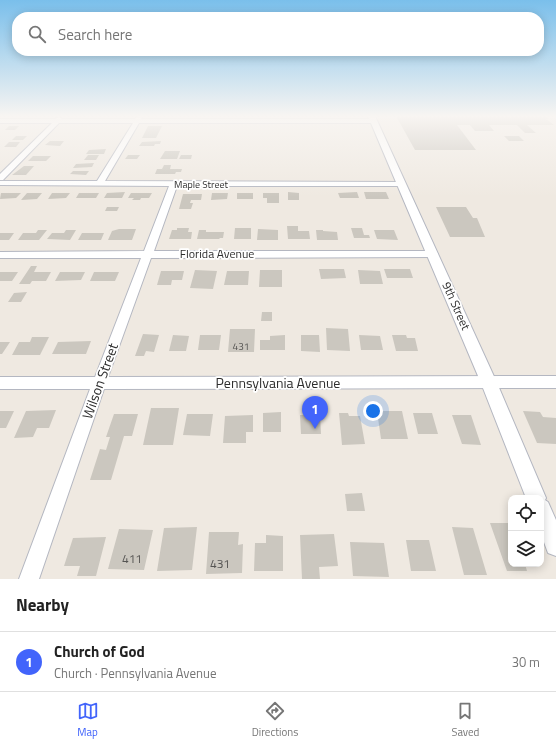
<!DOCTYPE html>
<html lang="en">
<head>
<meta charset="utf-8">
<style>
  body { margin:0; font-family:"Titillium Web",sans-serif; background:#f2f2f2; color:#222 }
  .controls { position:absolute; right:12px; bottom:12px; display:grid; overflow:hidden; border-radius:8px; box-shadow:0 2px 10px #0003 }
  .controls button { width:36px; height:36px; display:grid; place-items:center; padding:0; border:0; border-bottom:1px solid #e0e0e0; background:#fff; color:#222; font:20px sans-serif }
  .you { position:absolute; left:373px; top:411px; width:14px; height:14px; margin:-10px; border:3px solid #fff; border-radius:50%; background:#1a73e8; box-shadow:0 0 0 6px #1a73e833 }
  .badge { display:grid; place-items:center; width:26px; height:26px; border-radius:50%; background:#4264fb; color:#fff; font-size:13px; font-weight:700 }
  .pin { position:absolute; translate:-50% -33px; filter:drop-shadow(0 1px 2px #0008) }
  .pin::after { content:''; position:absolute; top:21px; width:14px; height:12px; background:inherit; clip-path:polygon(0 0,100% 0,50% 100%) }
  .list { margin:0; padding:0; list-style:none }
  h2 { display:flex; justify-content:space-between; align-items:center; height:52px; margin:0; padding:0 16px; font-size:17px }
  h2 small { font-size:13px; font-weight:400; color:#767676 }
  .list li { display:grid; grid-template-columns:26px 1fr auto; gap:12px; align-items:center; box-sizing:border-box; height:60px; padding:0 16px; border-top:1px solid #e0e0e0 }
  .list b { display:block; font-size:15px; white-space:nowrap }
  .list p { margin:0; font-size:13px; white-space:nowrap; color:#767676 }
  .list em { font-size:13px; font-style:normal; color:#767676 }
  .icon { flex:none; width:22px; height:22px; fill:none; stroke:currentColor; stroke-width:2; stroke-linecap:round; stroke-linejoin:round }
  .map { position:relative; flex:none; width:556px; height:579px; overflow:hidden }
  .search { position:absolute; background:#fff; box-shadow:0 2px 10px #0003; left:12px; right:12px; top:12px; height:44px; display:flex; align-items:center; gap:10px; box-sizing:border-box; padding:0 14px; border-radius:16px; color:#767676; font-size:15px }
  .sheet { height:112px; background:#fff }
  nav { display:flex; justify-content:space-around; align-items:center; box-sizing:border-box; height:56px; border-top:1px solid #e0e0e0; background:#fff; font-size:11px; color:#767676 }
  nav a { display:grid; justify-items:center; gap:2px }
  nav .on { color:#4264fb }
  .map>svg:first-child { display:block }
</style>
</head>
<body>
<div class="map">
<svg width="556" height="579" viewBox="0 0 556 579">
  <rect width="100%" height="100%" fill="#efe9e1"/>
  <path fill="#cbc7bf" d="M396 116H546L549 119H546L554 125H527L536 133H525L517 125H489L494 131H475L470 125H457L476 150H415Z
    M9 126H19L15 130H5Z
    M148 126H162L156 138H142Z
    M16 136H27L23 140H12Z
    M504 136H519L524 141H509Z
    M50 141H64L60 146 45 145Z
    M161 141 160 144H155L154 146H139L142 142Z
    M9 142H20L16 147H4Z
    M106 149 104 154H86L89 150Z
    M165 151H180L177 159H160Z
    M88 155H99L96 160H84Z
    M128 155H140L137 159H125Z
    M181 155H192L191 159H179Z
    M33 156H51L46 161H28Z
    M94 163 92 167 73 168 76 164Z
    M164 165H171L170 169H182L181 172H176L175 174H155L157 169H162Z
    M24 166H34L26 175H12Z
    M73 171H89L86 175 70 174Z
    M125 192 122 198H104L107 193Z
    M288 192 299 193V200H288Z
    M357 192 359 198H340L338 193Z
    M364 192H386L389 199H366Z
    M1 193H21L16 198 0 199Z
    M27 193H42L37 199 21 200Z
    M52 193H70L66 198 48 199Z
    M79 193H99L96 198H76Z
    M131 193H152L149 198H141L140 200H132L134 198H128Z
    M212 193H228L227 199 211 200Z
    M237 193H253V199H237Z
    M263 193H279V203H267V198H263Z
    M183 194H202L201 200H191L190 203H193L191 209H179Z
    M107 207H119L117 211H105Z
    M436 207H466L473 218H477L485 237H450Z
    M287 226H298V231H309L310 239H288Z
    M177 228H189L188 232H192L191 239H169L172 230H177Z
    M235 228H251V239H234Z
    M351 228H362L364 235H369L370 238H354Z
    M119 229H136L132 240H108L112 231Z
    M258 229 278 230V240H257Z
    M38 230H47L39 240H18L23 233H36Z
    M66 230H76L70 240 47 239 52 233H64Z
    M199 230H206V232H224L223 238H220L219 239H197Z
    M316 230H323V231L337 232 338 240H317Z
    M374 230H394L398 240 377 239Z
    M0 233H14L9 240H0Z
    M82 233H104L101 240H78Z
    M31 266H37L34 272H51L46 281H32L30 284H19Z
    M319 269H344L346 278 321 279Z
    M384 269H410L413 278H387Z
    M195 270 217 271 213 289 190 288Z
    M260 270H282V287H259Z
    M358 270 380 271 383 284H360Z
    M161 271H184L182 280H172L171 285H157Z
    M227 271H249L248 285H224Z
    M0 272H18L12 281H0Z
    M60 272H85L81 280 55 281Z
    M94 272H119L115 281H90Z
    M27 292 21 302H8L14 293Z
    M262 312H272V321H261Z
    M326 328 348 329 350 351 327 350Z
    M230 329H255L254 352H228Z
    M143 334 159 335 154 352 146 351 144 356H135Z
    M173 335 189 336 186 351H169Z
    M200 335H221L219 350H198Z
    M285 335V350H260V340H270V336Z
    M301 335H319L320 352 301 351Z
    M359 335 380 336 383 350H361Z
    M392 335H406L407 338H415L418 351H396Z
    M32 337H49L40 355H12L19 342H30Z
    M91 341 86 354H52L58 342Z
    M0 342H10L2 354H0Z
    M151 408H179L173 445H143Z
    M56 410 49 428H37L33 437 14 438 26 411Z
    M0 411H14L6 428H0Z
    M377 411H402L408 439H381Z
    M523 411 540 412 543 417 556 418V444L537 443Z
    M281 412V432H263V413Z
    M339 413H348L349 416H360L365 444 342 445Z
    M413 413H432L438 434H418Z
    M114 414H138L132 436H124L111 480H90L100 449 106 450 110 437H106Z
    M187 414H213L210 436 183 435Z
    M253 415V432H246V443H223L225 416Z
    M300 415H320L321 434H301Z
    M452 415H471L481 445 462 444Z
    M362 493 365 511H347L345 494Z
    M490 523H509L511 529V564H525L527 571H507Z
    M197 527 192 570 157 571 164 528Z
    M452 527 473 528 487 575H464Z
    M119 529 153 530 144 570 108 569Z
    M209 532H239L238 545 243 544 242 573 206 574Z
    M334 534 338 566 319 567 320 579H302L300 535Z
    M266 535 283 536V571H254L255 543H266Z
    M106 537 96 576H77L80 566H64L73 538Z
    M406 540H429L436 571H411Z
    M350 542 384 543 389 577 353 576Z"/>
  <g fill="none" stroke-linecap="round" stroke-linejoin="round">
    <g stroke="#b4b7c1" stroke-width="2">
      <path id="minor" d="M137 116H143L141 119H373L376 121 373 123H139L105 181 401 182 405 184 401 186H177L154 251H433L438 254 433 257 151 258 108 377 556 376V388L104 389 39 579H19L90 389H0V377H95L141 258H0V252L144 251 169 186 0 185V181H97L133 123H59L3 180H0V174L52 123H0V119H55L59 117 62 119H135Z"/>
    </g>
    <g stroke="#b4b7c1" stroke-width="2">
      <path id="tertiary" d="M368 116H375L497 383 546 498 545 500 548 502 556 520V556L548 553 541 534V498H526L481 383Z"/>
    </g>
    <use href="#minor" fill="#fff" fill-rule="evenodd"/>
    <use href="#tertiary" fill="#fff" fill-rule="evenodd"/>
  </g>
  <linearGradient id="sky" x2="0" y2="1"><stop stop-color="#7abfeb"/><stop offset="0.59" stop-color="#f8f5f2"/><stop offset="1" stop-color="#f8f5f2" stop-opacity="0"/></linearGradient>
  <rect width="556" height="197" fill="url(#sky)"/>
  <g text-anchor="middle" stroke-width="3.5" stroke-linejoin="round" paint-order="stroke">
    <g font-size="10" fill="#2e2e2e" stroke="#fff">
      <text x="201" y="188">Maple Street</text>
    </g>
    <g font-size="10" fill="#555452">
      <text x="241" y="350">431</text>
    </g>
    <g font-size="12" fill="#2e2e2e" stroke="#fff">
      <text x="217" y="258">Florida Avenue</text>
      <text transform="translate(456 306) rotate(66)" y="4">9th Street</text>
    </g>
    <g font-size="12" fill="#555452">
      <text x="132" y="563">411</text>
      <text x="220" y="568">431</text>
    </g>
    <g font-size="14" fill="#2e2e2e" stroke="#fff">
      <text transform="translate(100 381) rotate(-70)" y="5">Wilson Street</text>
      <text x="278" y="388">Pennsylvania Avenue</text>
    </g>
  </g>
</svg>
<div class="controls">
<button><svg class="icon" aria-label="locate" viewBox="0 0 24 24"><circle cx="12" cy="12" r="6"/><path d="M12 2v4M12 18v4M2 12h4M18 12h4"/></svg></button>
<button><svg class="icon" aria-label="layers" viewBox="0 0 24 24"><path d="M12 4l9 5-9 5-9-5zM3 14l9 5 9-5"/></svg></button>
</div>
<div class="you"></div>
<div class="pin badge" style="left:315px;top:429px">1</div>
<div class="search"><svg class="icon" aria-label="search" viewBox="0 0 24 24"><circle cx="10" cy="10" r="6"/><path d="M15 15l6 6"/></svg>Search here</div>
</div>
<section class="sheet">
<h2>Nearby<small></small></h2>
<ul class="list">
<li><span class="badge">1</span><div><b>Church of God</b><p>Church · Pennsylvania Avenue</p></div><em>30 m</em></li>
</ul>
</section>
<nav>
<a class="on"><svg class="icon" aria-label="map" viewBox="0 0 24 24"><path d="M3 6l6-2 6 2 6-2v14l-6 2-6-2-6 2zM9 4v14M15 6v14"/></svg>Map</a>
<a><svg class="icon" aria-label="directions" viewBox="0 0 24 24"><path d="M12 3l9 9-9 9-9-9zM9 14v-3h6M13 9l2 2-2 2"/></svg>Directions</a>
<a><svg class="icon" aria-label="saved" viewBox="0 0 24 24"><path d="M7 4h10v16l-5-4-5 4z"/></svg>Saved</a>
</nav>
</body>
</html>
